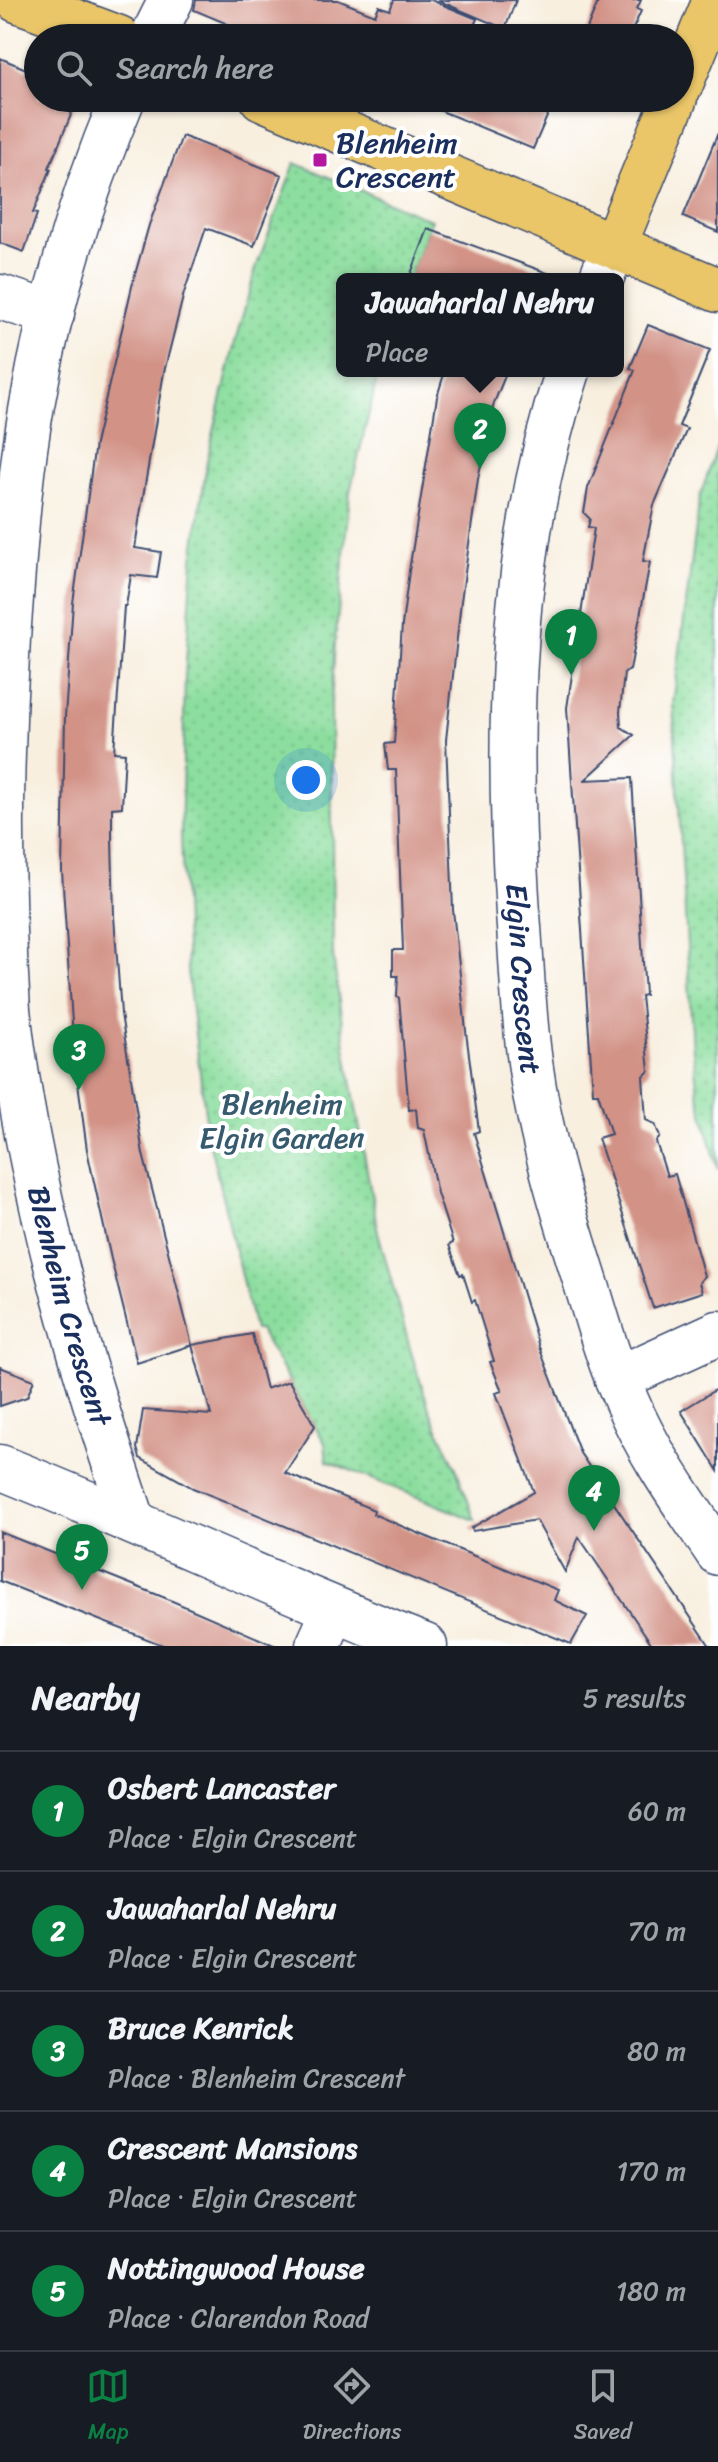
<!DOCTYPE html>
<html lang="en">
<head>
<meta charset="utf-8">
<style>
  body { margin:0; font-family:Sriracha,sans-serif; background:#20242c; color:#f1f3f6 }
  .you { position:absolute; left:306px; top:780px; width:28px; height:28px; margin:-20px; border:6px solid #fff; border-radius:50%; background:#1a73e8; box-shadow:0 0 0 12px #1a73e833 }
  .badge { display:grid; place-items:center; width:52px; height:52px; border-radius:50%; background:#0b8043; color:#fff; font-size:26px; font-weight:700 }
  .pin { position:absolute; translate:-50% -66px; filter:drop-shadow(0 2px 4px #0008) }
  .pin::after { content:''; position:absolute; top:42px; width:28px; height:24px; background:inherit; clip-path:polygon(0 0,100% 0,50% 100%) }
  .popup { position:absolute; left:336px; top:273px; width:288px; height:104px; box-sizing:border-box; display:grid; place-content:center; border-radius:12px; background:#171b24; filter:drop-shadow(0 2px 6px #0005); font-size:26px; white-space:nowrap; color:#9ea1a6 }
  .popup b { font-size:30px; color:#f1f3f6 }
  .popup::after { content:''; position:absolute; left:50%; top:100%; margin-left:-16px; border:16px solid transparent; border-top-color:#171b24 }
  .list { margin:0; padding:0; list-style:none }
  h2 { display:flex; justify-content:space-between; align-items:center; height:104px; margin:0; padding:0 32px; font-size:34px }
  h2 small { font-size:26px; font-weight:400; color:#9ea1a6 }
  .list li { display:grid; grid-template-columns:52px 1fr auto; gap:24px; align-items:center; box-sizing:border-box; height:120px; padding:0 32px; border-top:2px solid #363941 }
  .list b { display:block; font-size:30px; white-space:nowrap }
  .list p { margin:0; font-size:26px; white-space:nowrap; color:#9ea1a6 }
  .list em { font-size:26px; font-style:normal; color:#9ea1a6 }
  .icon { flex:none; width:44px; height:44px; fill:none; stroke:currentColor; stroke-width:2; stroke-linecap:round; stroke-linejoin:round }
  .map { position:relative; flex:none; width:718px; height:1646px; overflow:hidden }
  .search { position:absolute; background:#171b24; box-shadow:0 2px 6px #0004; left:24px; right:24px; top:24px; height:88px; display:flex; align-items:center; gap:20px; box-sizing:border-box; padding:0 28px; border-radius:44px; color:#9ea1a6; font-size:30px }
  .sheet { height:704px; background:#171b24 }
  nav { display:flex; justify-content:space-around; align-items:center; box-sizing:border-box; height:112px; border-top:2px solid #363941; background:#171b24; font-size:22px; color:#9ea1a6 }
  nav a { display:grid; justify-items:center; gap:4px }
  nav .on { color:#0b8043 }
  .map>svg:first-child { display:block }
</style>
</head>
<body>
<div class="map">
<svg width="718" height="1646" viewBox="0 0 718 1646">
  <defs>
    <pattern id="park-dots" width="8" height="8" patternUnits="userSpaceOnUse" patternTransform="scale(2)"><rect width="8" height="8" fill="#8cde9f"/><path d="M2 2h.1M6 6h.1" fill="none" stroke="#78bf8b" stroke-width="1.8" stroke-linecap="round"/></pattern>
  </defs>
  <rect width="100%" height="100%" fill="#fff"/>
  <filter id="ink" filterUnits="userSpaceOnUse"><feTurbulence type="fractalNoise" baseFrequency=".0125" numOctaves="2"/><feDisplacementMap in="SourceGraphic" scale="16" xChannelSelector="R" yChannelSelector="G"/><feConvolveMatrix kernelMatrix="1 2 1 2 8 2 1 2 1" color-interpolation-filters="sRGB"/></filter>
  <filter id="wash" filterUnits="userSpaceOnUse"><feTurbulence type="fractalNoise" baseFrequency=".006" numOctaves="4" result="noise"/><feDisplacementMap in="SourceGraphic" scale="32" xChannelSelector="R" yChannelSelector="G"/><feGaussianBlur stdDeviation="1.8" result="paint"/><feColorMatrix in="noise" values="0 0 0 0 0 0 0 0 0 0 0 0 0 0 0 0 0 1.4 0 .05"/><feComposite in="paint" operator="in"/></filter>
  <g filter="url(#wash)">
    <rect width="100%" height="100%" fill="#f8efdf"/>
    <path fill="url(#park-dots)" stroke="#54867e" stroke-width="2" d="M295 163 431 220 409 279H342V371H379L350 492 335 644 331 704 333 955 345 1046 378 1232 411 1352 430 1411 456 1468 475 1520 327 1461 325 1443 259 1330H254L208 1136 187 971 181 838 185 677 193 559 207 461 235 342 257 265Z
      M718 445V1170L698 1094 693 1051 673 704 700 496Z"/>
    <g id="blocks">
      <path fill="#d29286" d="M196 0H338L375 15 379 6 390 10 394 0H431L477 19 468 38H261L194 10Z
        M437 0H516L505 29Z
        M599 0H641L637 9 641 11 629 38H583Z
        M0 58 38 74V98H78L49 168 51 169 33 213 37 214 24 252 0 243Z
        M410 98H555L533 149Z
        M718 133V232L683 217Z
        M182 136 282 175 254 246 206 228 184 293 164 372 139 521 135 548 161 552 157 578 131 575 126 606H124L114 752 125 753 122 807 112 808V840L114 916 121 1014 143 1154 192 1345 137 1363 111 1259 87 1150 74 1053 62 871 65 717 73 603 95 444 134 278 149 225Z
        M428 229 553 275V279H409Z
        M648 325 710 350 679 426 687 429 654 505 643 561 650 562 630 670 624 673 620 712 621 727 634 735 585 780 632 778 645 995 641 996 649 1071 643 1077 646 1120 655 1124 660 1137 656 1142 667 1176 675 1174 704 1276 699 1283 702 1292 653 1308 598 1138 611 1134 598 1093H593L567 708 594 528 588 527 590 519 584 513 588 488 635 370 630 368Z
        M445 371H507L494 403 478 479 461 601 446 740 453 910 467 1040 479 1131 474 1133 539 1347 580 1453 710 1646H653L579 1537 565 1572 536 1520 473 1531 471 1528 534 1492 496 1393 502 1391 490 1362 494 1361 475 1300 472 1302 463 1274 460 1275 449 1245 453 1243 437 1193 424 1130 418 1128 416 1109 409 1110 399 998 397 996 398 976H393V950H403L396 770H388L385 744 394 743 402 625 409 571 437 397Z
        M252 1334 266 1389 289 1381 315 1426 285 1473 374 1510 373 1514 425 1536 558 1590 554 1600 587 1616 571 1644 193 1488 140 1458 137 1448 143 1410 211 1415 192 1345Z
        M0 1367 34 1380 27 1397 0 1406Z
        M718 1388V1471L681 1411Z
        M0 1532 163 1597 276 1646H165L0 1581Z"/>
    </g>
  </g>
  <g filter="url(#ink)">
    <use href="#blocks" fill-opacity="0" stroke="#3c4c71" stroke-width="2"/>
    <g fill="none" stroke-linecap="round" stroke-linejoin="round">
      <g stroke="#3c4c71" stroke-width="47">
        <g id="minor">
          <path d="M152 38 171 0"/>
          <path id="s1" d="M123 98C82 196 50 301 32 405 18 482 14 561 8 638 0 761 0 887 8 1010 28 1184 77 1355 133 1520"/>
          <path d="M601 279 614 246"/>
          <path d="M0 297 52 314"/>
          <path id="s2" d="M568 371C509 546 506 732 518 914 522 963 523 1013 530 1062 540 1137 563 1211 586 1283 598 1322 609 1362 626 1400 649 1455 685 1504 718 1553"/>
          <path d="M617 1379 718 1333"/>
          <path d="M0 1467C143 1524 282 1590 425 1646"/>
          <path d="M318 1646 334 1610"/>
        </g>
      </g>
      <g stroke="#3c4c71" stroke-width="47">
        <path id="major" d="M17 0 119 38
          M680 86 715 0
          M262 98 718 290
          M614 246 675 98"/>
      </g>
      <use href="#minor" stroke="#fff" stroke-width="44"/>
      <use href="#major" stroke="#eac669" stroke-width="44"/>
    </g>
  </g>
  <rect fill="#b5179e" stroke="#fff" stroke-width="3" x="312" y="152" width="16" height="16" rx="4"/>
  <g text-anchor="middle" stroke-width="8" stroke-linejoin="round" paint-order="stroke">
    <g font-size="30" fill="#1b2f5e" stroke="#fff" text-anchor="start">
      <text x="336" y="153">Blenheim<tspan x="336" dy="34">Crescent</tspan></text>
    </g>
    <g font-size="30" fill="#1b2f5e" stroke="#fff">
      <text dy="10" stroke="none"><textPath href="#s2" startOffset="614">Elgin Crescent</textPath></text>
      <text dy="10" stroke="none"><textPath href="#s1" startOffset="1230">Blenheim Crescent</textPath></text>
    </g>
    <g font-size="30" fill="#375b6e" stroke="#fff">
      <text x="282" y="1114">Blenheim<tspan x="282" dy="34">Elgin Garden</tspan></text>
    </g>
  </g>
</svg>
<div class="you"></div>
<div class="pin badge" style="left:571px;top:675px">1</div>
<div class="pin badge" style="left:480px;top:469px">2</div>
<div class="popup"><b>Jawaharlal Nehru</b>Place</div>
<div class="pin badge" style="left:79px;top:1090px">3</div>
<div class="pin badge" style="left:594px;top:1531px">4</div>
<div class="pin badge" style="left:82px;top:1590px">5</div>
<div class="search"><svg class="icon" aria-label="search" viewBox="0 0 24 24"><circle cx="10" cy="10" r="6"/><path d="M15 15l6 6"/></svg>Search here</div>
</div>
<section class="sheet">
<h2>Nearby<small>5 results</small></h2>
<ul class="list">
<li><span class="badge">1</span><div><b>Osbert Lancaster</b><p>Place · Elgin Crescent</p></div><em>60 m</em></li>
<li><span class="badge">2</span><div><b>Jawaharlal Nehru</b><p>Place · Elgin Crescent</p></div><em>70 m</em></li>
<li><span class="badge">3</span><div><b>Bruce Kenrick</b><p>Place · Blenheim Crescent</p></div><em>80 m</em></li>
<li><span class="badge">4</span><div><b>Crescent Mansions</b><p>Place · Elgin Crescent</p></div><em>170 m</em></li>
<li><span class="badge">5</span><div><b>Nottingwood House</b><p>Place · Clarendon Road</p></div><em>180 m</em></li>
</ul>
</section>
<nav>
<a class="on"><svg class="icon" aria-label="map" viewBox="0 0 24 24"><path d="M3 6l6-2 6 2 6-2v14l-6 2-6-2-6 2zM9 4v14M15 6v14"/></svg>Map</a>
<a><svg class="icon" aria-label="directions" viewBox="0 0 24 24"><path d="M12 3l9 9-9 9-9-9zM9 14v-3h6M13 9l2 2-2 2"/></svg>Directions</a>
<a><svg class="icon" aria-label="saved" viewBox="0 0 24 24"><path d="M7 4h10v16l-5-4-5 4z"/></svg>Saved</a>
</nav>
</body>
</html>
